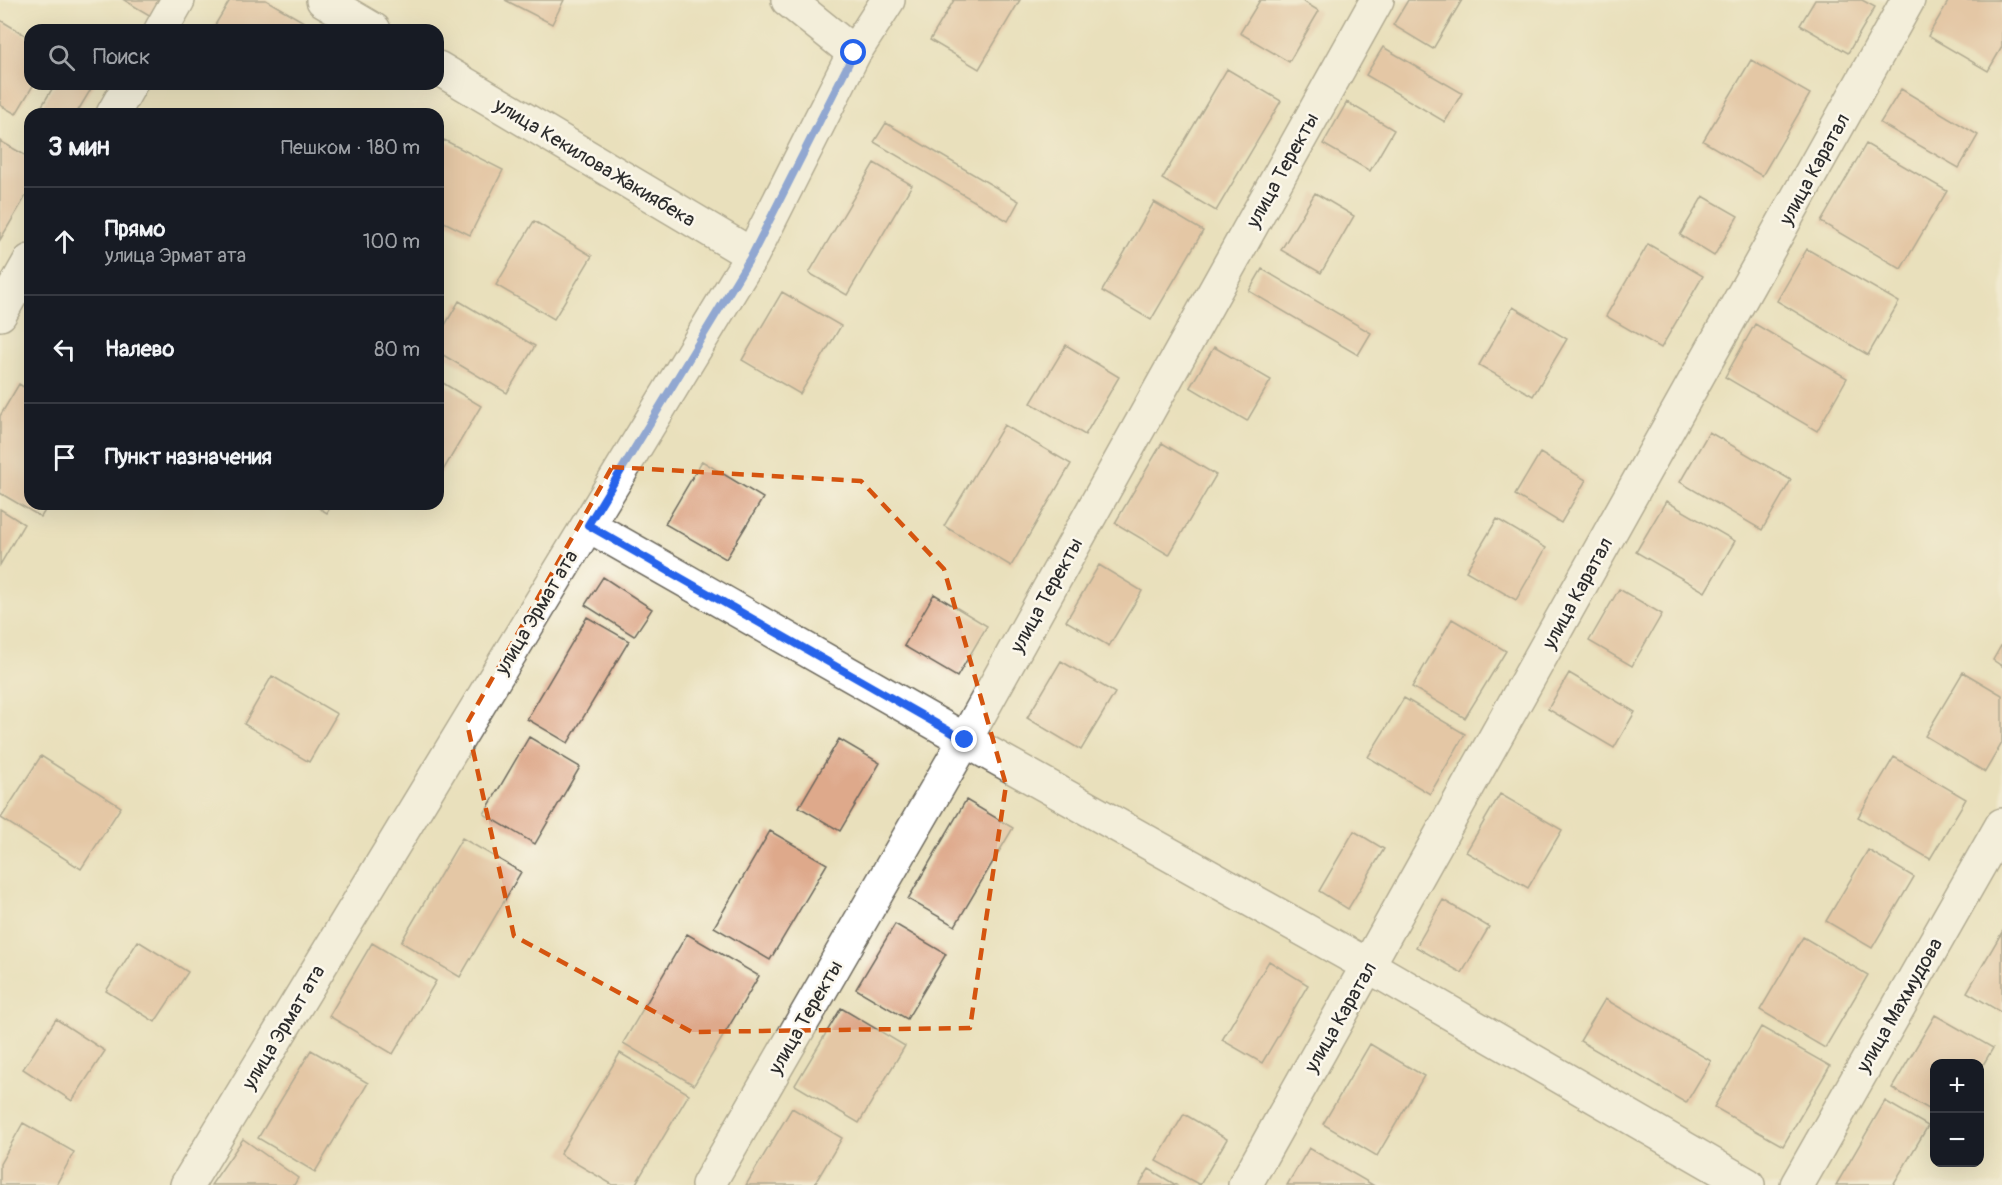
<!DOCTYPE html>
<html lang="ru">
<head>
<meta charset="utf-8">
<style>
  body { margin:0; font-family:Pangolin,sans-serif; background:#242831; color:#f1f3f6 }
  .controls { position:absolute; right:18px; bottom:18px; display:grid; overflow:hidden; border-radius:12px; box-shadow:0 6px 24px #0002 }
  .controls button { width:54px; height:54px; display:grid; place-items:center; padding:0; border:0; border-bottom:2px solid #363941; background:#171b24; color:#f1f3f6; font:30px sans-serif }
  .stop { position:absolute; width:18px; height:18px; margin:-14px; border:4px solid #2563eb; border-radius:50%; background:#fff }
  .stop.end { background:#2563eb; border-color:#fff; box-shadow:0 2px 6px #0008 }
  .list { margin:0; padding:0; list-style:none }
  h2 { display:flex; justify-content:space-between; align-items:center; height:78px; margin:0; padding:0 24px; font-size:26px }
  h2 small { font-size:20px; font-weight:400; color:#9ea1a6 }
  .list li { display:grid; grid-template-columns:39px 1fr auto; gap:18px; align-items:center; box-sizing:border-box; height:108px; padding:0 24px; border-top:2px solid #363941 }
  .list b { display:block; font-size:22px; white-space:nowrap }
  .list p { margin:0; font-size:20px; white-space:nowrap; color:#9ea1a6 }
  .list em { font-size:20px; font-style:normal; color:#9ea1a6 }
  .icon { flex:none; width:33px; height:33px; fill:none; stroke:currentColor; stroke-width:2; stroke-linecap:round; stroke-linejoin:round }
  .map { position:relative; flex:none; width:2002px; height:1185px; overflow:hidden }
  .search { position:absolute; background:#171b24; box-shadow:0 6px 24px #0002; left:24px; top:24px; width:420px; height:66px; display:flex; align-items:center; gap:15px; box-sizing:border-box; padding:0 21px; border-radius:18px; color:#9ea1a6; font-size:22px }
  .panel { position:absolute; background:#171b24; box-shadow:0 6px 24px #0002; left:24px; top:108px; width:420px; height:402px; border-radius:18px }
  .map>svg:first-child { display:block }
</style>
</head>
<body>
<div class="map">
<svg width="2002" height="1185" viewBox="0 0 2002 1185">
  <rect width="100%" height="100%" fill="#fbf7ec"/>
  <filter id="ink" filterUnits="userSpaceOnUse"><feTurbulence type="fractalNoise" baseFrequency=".0167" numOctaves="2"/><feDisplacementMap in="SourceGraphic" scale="12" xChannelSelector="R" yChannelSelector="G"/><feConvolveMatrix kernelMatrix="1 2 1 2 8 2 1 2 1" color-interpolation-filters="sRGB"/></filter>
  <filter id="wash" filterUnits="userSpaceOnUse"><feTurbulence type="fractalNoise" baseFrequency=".008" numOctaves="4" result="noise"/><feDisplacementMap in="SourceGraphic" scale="24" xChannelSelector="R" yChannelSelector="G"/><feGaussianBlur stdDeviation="1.35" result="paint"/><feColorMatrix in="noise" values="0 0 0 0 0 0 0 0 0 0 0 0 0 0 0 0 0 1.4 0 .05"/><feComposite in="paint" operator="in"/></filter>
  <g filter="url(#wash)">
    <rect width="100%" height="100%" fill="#e9e0bc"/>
    <g id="blocks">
      <path fill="#dea98b" d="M124 0H167L156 19Z
        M230 0H266L309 25 306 30H212Z
        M505 0H564L552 24Z
        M954 0H1020L979 69 930 40Z
        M1260 0H1301L1319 11 1289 62 1240 33Z
        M1408 0H1462L1433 49 1393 25Z
        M1815 0H1862L1875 7 1848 53 1800 25Z
        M1949 0H2002V47L1988 71 1928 36Z
        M0 20 30 38V84H34L16 114 0 105Z
        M1383 47 1462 93 1445 122 1366 75Z
        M1751 60 1810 94 1762 176 1703 141Z
        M1227 69 1281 101 1216 211 1162 179Z
        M55 84H94L76 114H37Z
        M1901 89 1978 135 1959 168 1880 123Z
        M1347 102 1394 130 1370 171 1323 144Z
        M886 123 1019 201 1008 221 874 142Z
        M444 140 503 170 470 235 438 219V151Z
        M0 141 30 158V189L0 240Z
        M1866 144 1947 191 1901 269 1821 222Z
        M874 163 912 185 847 295 809 273Z
        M1315 193 1354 216 1321 273 1281 250Z
        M1703 196 1738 216 1714 256 1680 235Z
        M1154 202 1203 231 1151 320 1102 291Z
        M534 221 592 256 554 319 496 285Z
        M1648 244 1703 276 1661 348 1606 316Z
        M1807 249 1899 302 1868 355 1777 301Z
        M1262 269 1371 333 1358 355 1249 291Z
        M782 292 841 326 800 394 742 360Z
        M459 301 535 346 507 393 438 352V337Z
        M1513 307 1567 339 1533 396 1479 365Z
        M1755 324 1847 378 1817 431 1725 377Z
        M1066 345 1119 377 1085 435 1031 403Z
        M1214 347 1271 380 1247 421 1190 387Z
        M438 380 481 406 438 479Z
        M19 384 30 391V504H49L41 517 0 493V416Z
        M1004 425 1071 464 1011 566 944 526Z
        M1709 432 1791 480 1762 530 1680 482Z
        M1162 443 1216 475 1169 555 1115 523Z
        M1540 453 1586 480 1561 523 1515 495Z
        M702 461 763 498 726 559 665 524Z
        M1666 501 1735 541 1705 592 1636 552Z
        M312 504H332L327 513Z
        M0 509 24 524 0 565Z
        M1497 519 1546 548 1516 600 1466 571Z
        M1099 565 1142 591 1109 646 1066 621Z
        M603 577 652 609 634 636 585 605Z
        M1619 589 1662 614 1632 666 1589 641Z
        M934 594 987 626 957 677 904 646Z
        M587 617 629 641 568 743 527 719Z
        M1452 619 1506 651 1465 718 1412 687Z
        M2002 644V666L1993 660Z
        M1061 661 1115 693 1081 750 1027 718Z
        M1963 672 2002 695V743L1985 772 1925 736Z
        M1569 673 1635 712 1614 748 1548 709Z
        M272 676 337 714 309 762 244 724Z
        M1404 698 1465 734 1430 794 1368 757Z
        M529 737 580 767 535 844 484 814Z
        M839 739 880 763 840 831 799 807Z
        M41 756 121 807 81 869 1 818Z
        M1894 757 1966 799 1930 859 1858 817Z
        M1500 794 1562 830 1528 888 1466 852Z
        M966 800 1013 828 955 926 908 899Z
        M770 831 827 864 770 960 714 927Z
        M1354 831 1384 849 1348 909 1319 891Z
        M462 838 521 872 460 977 401 942Z
        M1868 850 1914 877 1872 948 1826 921Z
        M1443 900 1489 927 1462 973 1416 947Z
        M895 924 946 954 907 1019 856 989Z
        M2002 932V1013L1967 992Z
        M687 934 759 976 694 1085 623 1043Z
        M1803 937 1868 975 1825 1048 1760 1010Z
        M138 941 188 972 155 1022 106 991Z
        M372 943 436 981 393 1054 329 1016Z
        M1269 961 1308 985 1262 1063 1222 1040Z
        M1605 999 1711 1061 1686 1103 1580 1041Z
        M841 1008 905 1046 859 1123 795 1085Z
        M1935 1015 1993 1048 1980 1070V1064H1934V1112L1892 1088Z
        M56 1019 105 1051 72 1101 23 1069Z
        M1761 1027 1830 1066 1783 1146 1714 1107Z
        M1370 1044 1424 1076 1377 1156 1323 1124Z
        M311 1050 368 1083 315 1172 258 1138Z
        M620 1053 689 1094 635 1185H613L560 1154Z
        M1885 1101 1928 1126 1893 1185H1836Z
        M792 1108 842 1138 814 1185H746Z
        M1184 1114 1227 1139 1200 1185 1156 1161Z
        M23 1123 74 1152 56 1185H0V1164Z
        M243 1139 298 1178 294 1185H211Z
        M1309 1148 1373 1185H1287Z
        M1149 1169 1176 1185H1139Z"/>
    </g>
  </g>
  <g filter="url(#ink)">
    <use href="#blocks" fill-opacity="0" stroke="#6e6a5e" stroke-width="1.5"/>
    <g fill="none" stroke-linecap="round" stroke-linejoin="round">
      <g stroke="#6e6a5e" stroke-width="36">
        <path id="street" d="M323 0 374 30
          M788 0 854 53
          M161 30 178 0
          M438 68 752 255
          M113 114 130 84
          M0 314 30 261
          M588 525 965 740 1369 966 1748 1185
          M187 1185 752 255 854 53 888 0
          M708 1185 965 740 1377 0
          M1245 1185 1908 0
          M1797 1185 2002 825"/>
      </g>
      <use href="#street" stroke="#fff" stroke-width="33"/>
    </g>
  </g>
  <g fill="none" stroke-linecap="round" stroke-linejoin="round" filter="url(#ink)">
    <path stroke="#2563eb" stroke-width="8" d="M854 53 752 255 588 525 965 740"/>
  </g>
  <path d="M0 0H2002V1185H0ZM612 467 861 481 944 569 1006 785 970 1028 692 1032 514 936 467 723Z" fill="#e9e0bc" fill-opacity=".55" fill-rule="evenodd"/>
  <path fill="none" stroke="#d5540f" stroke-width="4.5" stroke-dasharray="12 8" stroke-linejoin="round" d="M612 467 861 481 944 569 1006 785 970 1028 692 1032 514 936 467 723Z"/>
  <g text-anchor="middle" stroke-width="5" stroke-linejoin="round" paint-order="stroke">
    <g font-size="20" fill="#2b2b2b" stroke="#fbf7ec">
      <text transform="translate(595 162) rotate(31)" y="7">улица Кекилова Жакиябека</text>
      <text transform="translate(1814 169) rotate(-61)" y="7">улица Каратал</text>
      <text transform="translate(1282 170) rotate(-61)" y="7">улица Теректы</text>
      <text transform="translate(1577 593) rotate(-61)" y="7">улица Каратал</text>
      <text transform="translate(1046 595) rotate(-61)" y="7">улица Теректы</text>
      <text transform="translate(536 612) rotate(-59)" y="7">улица Эрмат ата</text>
      <text transform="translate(1899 1005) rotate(-60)" y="7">улица Махмудова</text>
      <text transform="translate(805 1017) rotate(-60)" y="7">улица Теректы</text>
      <text transform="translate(1340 1017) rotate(-60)" y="7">улица Каратал</text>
      <text transform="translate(283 1027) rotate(-59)" y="7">улица Эрмат ата</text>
    </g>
  </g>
</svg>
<div class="controls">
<button>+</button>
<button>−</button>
</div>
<div class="stop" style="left:854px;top:53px"></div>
<div class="stop end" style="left:965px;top:740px"></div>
<div class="search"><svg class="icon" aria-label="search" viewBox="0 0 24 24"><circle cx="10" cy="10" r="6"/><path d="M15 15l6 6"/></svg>Поиск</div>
<section class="panel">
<h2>3 мин<small>Пешком · 180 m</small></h2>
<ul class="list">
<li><svg class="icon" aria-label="ahead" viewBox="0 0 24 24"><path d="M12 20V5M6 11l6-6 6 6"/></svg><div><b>Прямо</b><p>улица Эрмат ата</p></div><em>100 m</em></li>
<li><svg class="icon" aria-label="left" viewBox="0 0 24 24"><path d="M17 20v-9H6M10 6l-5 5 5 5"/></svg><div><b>Налево</b></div><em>80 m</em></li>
<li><svg class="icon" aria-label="arrive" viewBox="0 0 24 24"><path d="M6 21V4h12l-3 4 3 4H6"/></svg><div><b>Пункт назначения</b></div></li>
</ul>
</section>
</div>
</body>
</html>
